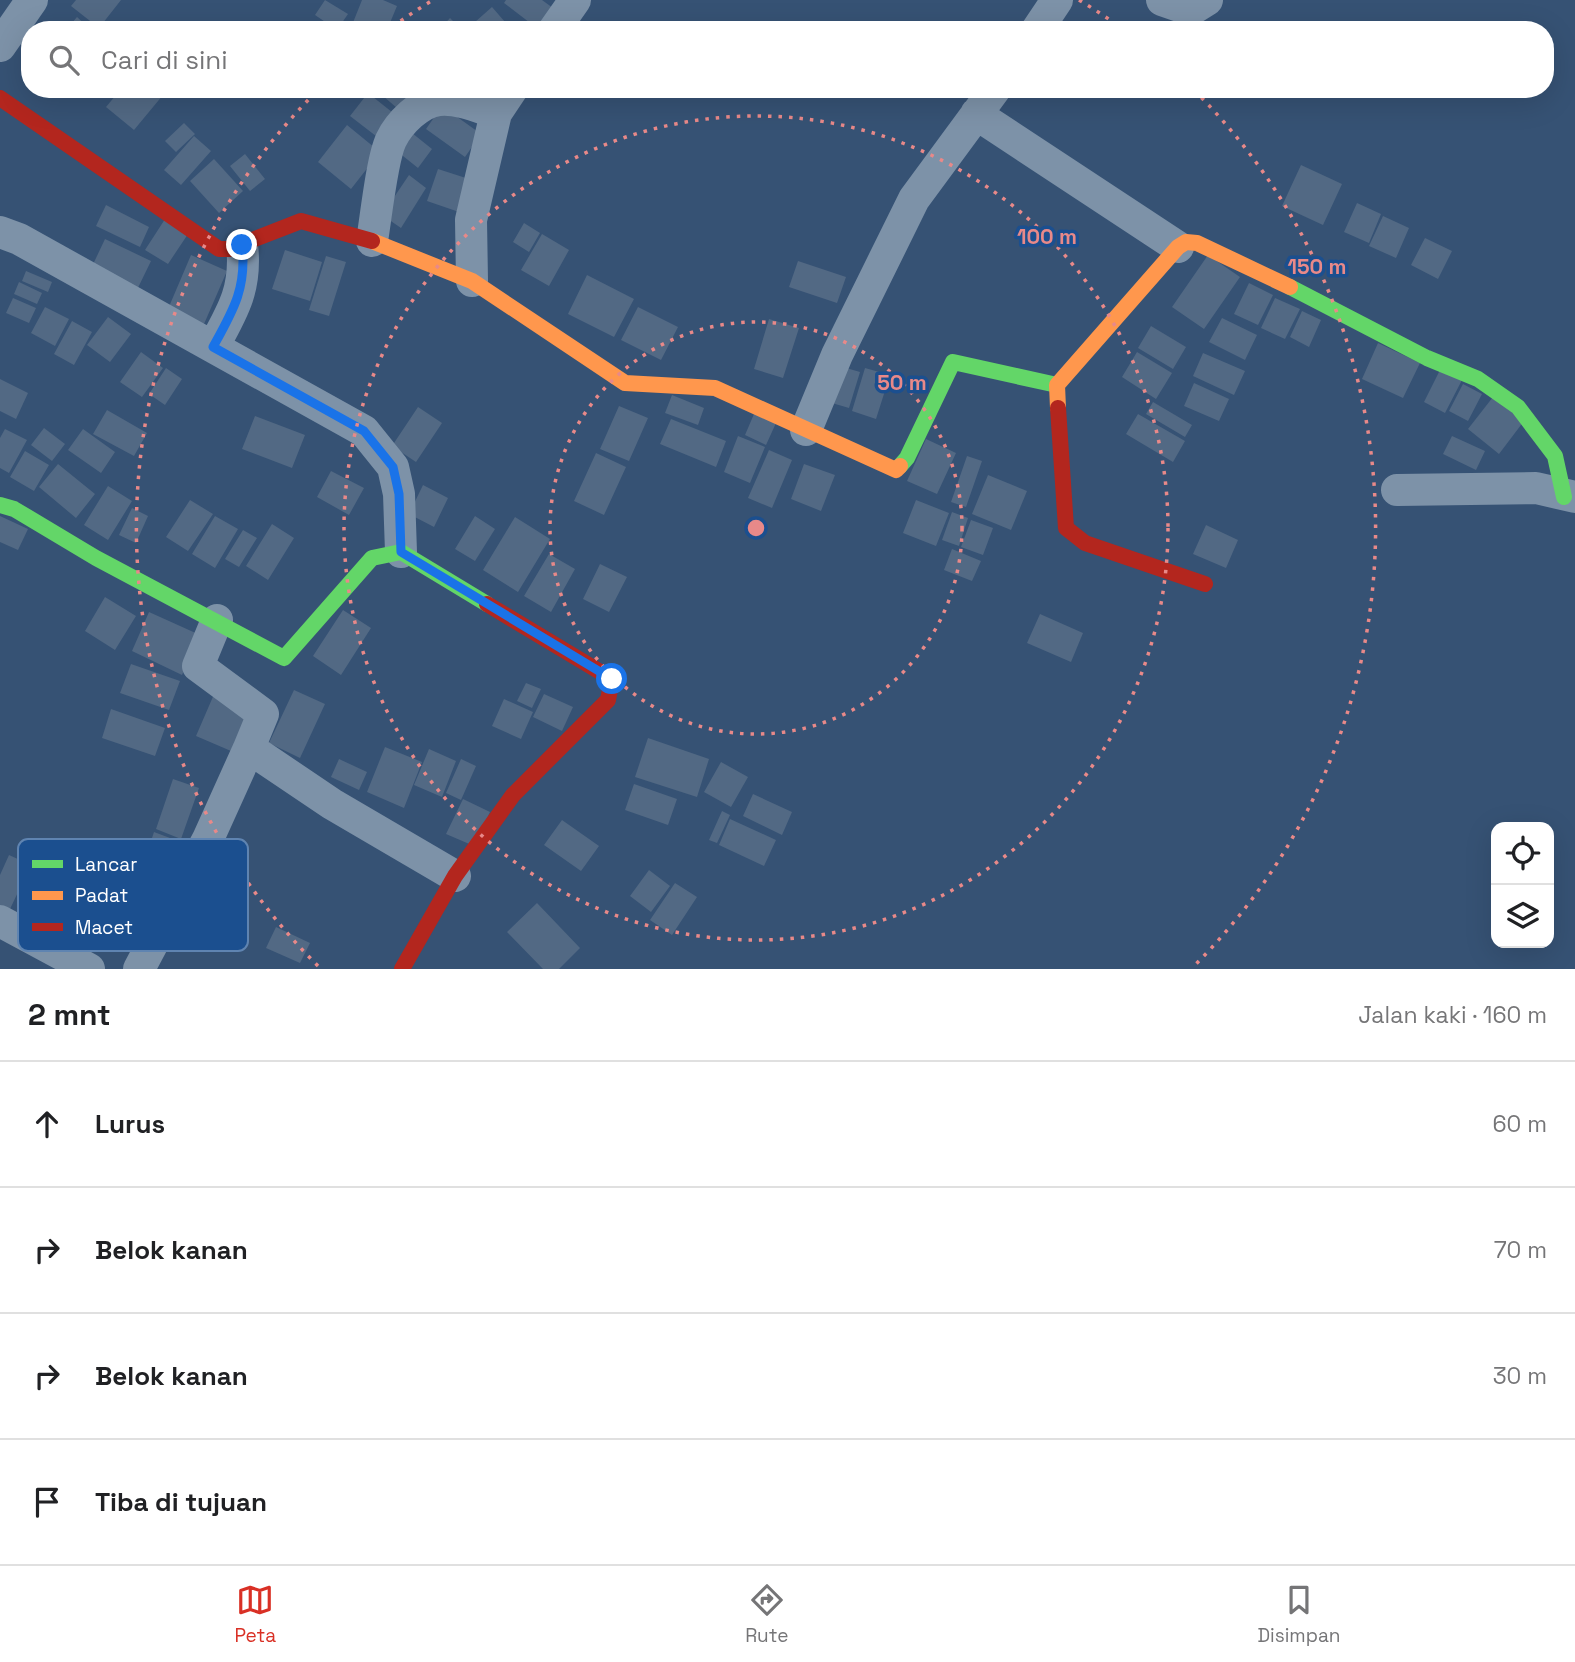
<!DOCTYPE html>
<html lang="id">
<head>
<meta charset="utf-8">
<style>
  body { margin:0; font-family:"Space Grotesk",sans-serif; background:#f2f2f2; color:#202124 }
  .controls { position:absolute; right:21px; bottom:21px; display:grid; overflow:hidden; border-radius:14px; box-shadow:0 7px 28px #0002 }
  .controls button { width:63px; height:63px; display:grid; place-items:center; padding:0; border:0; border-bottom:2px solid #e0e0e0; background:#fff; color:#202124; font:35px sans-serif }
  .stop { position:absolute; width:21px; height:21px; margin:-16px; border:5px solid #1a73e8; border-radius:50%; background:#fff }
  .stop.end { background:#1a73e8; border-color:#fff; box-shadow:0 2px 7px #0008 }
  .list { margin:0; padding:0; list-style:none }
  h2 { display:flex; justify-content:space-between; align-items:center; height:91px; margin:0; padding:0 28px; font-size:30px }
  h2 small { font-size:23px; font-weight:400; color:#757577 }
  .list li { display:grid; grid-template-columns:46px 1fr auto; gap:21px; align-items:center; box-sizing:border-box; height:126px; padding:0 28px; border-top:2px solid #e0e0e0 }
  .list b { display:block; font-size:26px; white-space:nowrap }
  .list em { font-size:23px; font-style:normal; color:#757577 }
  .icon { flex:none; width:38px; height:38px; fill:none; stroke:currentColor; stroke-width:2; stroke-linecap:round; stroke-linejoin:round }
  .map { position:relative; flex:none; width:1575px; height:969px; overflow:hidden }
  .search { position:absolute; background:#fff; box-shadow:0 7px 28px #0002; left:21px; right:21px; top:21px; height:77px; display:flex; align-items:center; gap:18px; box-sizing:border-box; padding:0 24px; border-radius:28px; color:#757577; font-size:26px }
  .sheet { height:595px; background:#fff }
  nav { display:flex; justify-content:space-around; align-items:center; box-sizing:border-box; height:98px; border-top:2px solid #e0e0e0; background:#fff; font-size:19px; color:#757577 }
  nav a { display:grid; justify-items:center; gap:4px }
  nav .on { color:#d93025 }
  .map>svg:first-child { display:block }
</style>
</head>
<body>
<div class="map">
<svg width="1575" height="969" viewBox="0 0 1575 969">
  <rect width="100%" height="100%" fill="#365274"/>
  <path fill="#526984" d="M76 0H121L99 28 71 6Z
    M325 0 348 14 337 30 315 15Z
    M362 0H383L397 6 387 30H350Z
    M506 0H542L553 8 538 29 504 3Z
    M492 7 512 30H482L475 22Z
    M77 17 91 30H66Z
    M450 18 462 30H439Z
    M121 89H156L163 95 134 130 106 107Z
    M375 89H426L405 115Z
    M368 93 402 120 385 143 350 116Z
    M442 106 481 134 465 157 426 129Z
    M184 123 195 134 176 152 165 141Z
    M347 125 380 152 351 189 318 162Z
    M407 129 432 149 418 168 393 148Z
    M194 136 211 151 181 185 164 170Z
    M245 154 265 179 250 191 230 166Z
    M214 159 243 191 219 213 190 181Z
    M1301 165 1342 184 1323 225 1282 206Z
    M438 169 469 179 459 212 427 201Z
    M409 175 426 188 401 228 382 215Z
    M1357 203 1381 214 1369 243 1344 232Z
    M106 205 149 227 140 247 96 226Z
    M167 216 190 231 168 264 145 250Z
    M1383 216 1409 228 1396 258 1369 246Z
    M524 223 540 233 529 252 513 242Z
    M542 234 569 250 549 286 521 270Z
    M1425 238 1452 251 1438 279 1411 265Z
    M105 239 151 261 134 296 88 275Z
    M285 250 322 262 310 301 272 289Z
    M191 255 227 271 204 324 168 309Z
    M1208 255 1240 277 1204 329 1172 307Z
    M326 256 346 262 329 316 309 310Z
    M798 261 846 277 837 303 789 287Z
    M26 271 52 282 48 292 22 281Z
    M587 275 634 299 614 337 568 314Z
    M19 282 42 293 37 304 14 294Z
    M1249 283 1273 295 1258 325 1234 314Z
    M13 298 36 308 29 323 6 313Z
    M1275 298 1300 309 1285 339 1261 328Z
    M45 307 69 319 55 346 31 333Z
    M638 307 678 327 661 360 621 340Z
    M1302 311 1321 320 1309 347 1290 337Z
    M108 317 131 334 110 362 87 345Z
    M1222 318 1257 335 1245 360 1209 342Z
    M769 319 799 328 783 378 754 369Z
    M72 321 92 332 74 365 54 354Z
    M1151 326 1186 347 1173 369 1138 348Z
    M1378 343 1420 363 1403 398 1362 379Z
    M141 352 163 368 142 397 120 382Z
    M1137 352 1172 373 1156 399 1122 377Z
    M1203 353 1245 371 1234 395 1193 376Z
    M836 365 860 372 849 408 825 401Z
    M166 368 182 379 165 405 149 394Z
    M865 368 890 375 876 419 852 411Z
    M1441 368 1462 380 1445 413 1424 402Z
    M0 379 28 393 16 419 0 411Z
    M1194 383 1229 399 1219 421 1184 406Z
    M1463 384 1482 394 1468 421 1449 411Z
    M672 395 704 408 698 425 665 413Z
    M1493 397 1524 421 1499 454 1468 429Z
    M1153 402 1192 425 1185 437 1146 414Z
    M619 406 648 418 629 461 600 449Z
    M418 407 442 423 416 462 392 446Z
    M107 410 147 433 134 456 93 434Z
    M754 414 776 423 766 445 745 435Z
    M1138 414 1185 441 1173 462 1126 434Z
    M255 416 305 435 292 468 242 449Z
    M671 419 726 441 716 467 660 444Z
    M44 428 65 444 52 461 31 445Z
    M5 429 27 440 9 473 0 468V438Z
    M83 429 115 452 101 473 68 450Z
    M738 436 765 447 750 483 724 472Z
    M1452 436 1485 451 1476 470 1443 454Z
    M926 439 956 453 937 494 907 481Z
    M769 450 792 460 772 508 748 498Z
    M25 451 49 465 34 491 10 477Z
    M596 453 626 467 604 515 574 501Z
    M967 456 982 461 966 507 951 502Z
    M58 464 95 494 76 518 39 487Z
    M804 464 835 475 821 511 791 499Z
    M331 471 364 488 349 515 317 497Z
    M988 475 1027 491 1011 530 972 514Z
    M423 485 448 498 434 527 409 514Z
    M108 486 132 501 108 540 84 525Z
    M190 500 213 514 188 551 166 537Z
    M916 500 949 513 936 546 903 533Z
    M132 508 148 516 136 543 119 535Z
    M952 512 968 518 959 546 942 540Z
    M0 516 28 529 18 550 0 542Z
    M215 516 238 529 215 568 192 554Z
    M475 516 495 529 475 561 455 549Z
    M515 517 550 539 518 592 483 570Z
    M971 520 993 528 983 555 961 547Z
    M272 524 294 538 268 580 246 566Z
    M1206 525 1238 540 1226 568 1193 554Z
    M243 530 257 538 239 567 225 559Z
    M952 549 981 561 972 581 944 570Z
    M549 554 575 569 551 612 524 596Z
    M600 564 627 577 609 612 583 599Z
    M105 597 136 616 115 650 85 631Z
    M343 610 371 628 341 675 313 656Z
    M149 612 200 635 182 675 132 651Z
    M1040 614 1083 633 1071 662 1027 643Z
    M131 664 180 681 169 710 120 693Z
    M526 683 541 689 532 708 517 701Z
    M294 690 325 704 300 758 269 743Z
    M215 692 250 707 231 751 196 736Z
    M544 694 573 707 562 731 533 717Z
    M504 699 533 712 521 739 492 726Z
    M111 709 165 728 155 756 102 738Z
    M648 738 709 759 697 797 635 777Z
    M385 747 422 762 404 808 367 792Z
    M429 749 456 761 442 797 414 785Z
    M339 759 367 772 359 790 331 777Z
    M461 759 476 766 461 800 446 793Z
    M721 762 748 777 731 807 704 792Z
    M173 779 199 788 181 839 156 829Z
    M634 784 677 799 668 825 625 810Z
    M753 794 792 812 782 835 743 816Z
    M463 799 490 812 474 846 446 834Z
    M722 811 730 815 717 843 709 840Z
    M730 819 776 840 764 866 719 845Z
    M562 820 599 846 581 871 544 845Z
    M154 832 186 844 178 864 147 853Z
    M9 855 31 865 10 909 0 905V875Z
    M649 870 670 886 651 912 630 896Z
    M675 883 697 897 672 935 650 920Z
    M537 903 580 948 559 969H543L507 932Z
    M276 927 310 943 300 963 266 948Z"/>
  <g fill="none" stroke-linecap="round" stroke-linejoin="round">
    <path stroke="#7d92a8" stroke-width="32" d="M1162 0 1191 10 1207 0
      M554 30 575 0
      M1037 30 1057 0
      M0 46 32 0
      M976 114 1178 247
      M0 232 19 239 364 431 393 467 399 494 401 552
      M372 241C376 217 382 159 391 140 399 123 420 102 439 100 458 98 478 107 496 113L512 89
      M472 281 471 220 496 113
      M213 347C233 311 247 288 242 245
      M806 430 837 355 914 199 995 89
      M1397 490 1536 488 1575 497
      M217 620 198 666 263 714 249 748 332 804 455 876
      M0 921 89 969
      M139 969 208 839 249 748"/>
    <path stroke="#63d668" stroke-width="16" d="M1290 287 1427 358 1478 379 1518 407 1555 456 1564 497
      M900 466 907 458 953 362 1057 385
      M0 505 14 509 96 558 284 658 372 558 401 552 487 604"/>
    <path stroke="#ff974d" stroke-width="16" d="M372 241 472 281 625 383 715 388 896 470 900 466
      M1058 408 1057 385 1178 247 1186 242 1197 243 1290 287"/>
    <path stroke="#b3261e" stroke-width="16" d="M0 98 219 249H229L301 221 372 241
      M1058 408 1066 528 1085 543 1205 584
      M402 969 455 876 513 795 608 700 612 679 487 604"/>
  </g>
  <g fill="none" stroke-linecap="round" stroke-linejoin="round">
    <path stroke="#1a73e8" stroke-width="9" d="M242 245C247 288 233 311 213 347L364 431 393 467 399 494 401 552 612 679"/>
  </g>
  <g fill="none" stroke="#e88989" stroke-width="3.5" stroke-dasharray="3.5 7">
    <circle cx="756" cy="528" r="206"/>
    <circle cx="756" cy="528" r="412"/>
    <path d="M318 966A619 619 0 0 1 318 90M392 27A619 619 0 0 1 433 0M1079 0A619 619 0 0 1 1120 27M1194 90A619 619 0 0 1 1194 966"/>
  </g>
  <rect x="18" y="839" width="230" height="112" rx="10" fill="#1b4f8f" stroke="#5f84b1" stroke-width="2"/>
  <rect x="32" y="860" width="31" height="8" fill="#63d668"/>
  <rect x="32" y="891" width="31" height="9" fill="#ff974d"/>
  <rect x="32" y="923" width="31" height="8" fill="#b3261e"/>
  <g font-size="19" fill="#fff">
    <text x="75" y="871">Lancar</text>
    <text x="75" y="902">Padat</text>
    <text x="75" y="934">Macet</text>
  </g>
  <circle cx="756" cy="528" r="10" fill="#e88989" stroke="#1b4f8f" stroke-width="3.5"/>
  <g font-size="21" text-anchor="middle" font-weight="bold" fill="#e88989" stroke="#1b4f8f" stroke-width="7" stroke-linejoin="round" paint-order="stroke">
    <text x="1047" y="244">100 m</text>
    <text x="1317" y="274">150 m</text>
    <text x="902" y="390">50 m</text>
  </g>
</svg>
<div class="controls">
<button><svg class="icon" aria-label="locate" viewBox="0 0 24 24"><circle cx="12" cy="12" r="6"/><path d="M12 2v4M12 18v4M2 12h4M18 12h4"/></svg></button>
<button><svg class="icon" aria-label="layers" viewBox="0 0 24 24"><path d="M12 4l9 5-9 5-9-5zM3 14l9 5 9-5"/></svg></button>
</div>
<div class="stop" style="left:612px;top:679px"></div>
<div class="stop end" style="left:242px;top:245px"></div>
<div class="search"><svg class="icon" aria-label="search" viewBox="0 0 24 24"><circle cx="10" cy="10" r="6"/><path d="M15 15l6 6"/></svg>Cari di sini</div>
</div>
<section class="sheet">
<h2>2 mnt<small>Jalan kaki · 160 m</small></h2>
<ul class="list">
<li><svg class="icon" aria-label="ahead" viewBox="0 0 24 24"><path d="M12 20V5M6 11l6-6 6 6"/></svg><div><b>Lurus</b></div><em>60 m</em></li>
<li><svg class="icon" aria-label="right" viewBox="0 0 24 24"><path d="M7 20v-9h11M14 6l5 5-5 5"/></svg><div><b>Belok kanan</b></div><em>70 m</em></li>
<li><svg class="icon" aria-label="right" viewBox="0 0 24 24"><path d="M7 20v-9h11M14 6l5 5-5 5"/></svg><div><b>Belok kanan</b></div><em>30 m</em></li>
<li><svg class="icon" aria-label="arrive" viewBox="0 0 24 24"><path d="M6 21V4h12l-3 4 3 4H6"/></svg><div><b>Tiba di tujuan</b></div></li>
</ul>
</section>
<nav>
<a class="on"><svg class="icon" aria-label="map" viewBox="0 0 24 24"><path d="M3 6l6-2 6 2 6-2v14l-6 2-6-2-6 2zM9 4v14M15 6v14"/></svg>Peta</a>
<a><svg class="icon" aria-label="directions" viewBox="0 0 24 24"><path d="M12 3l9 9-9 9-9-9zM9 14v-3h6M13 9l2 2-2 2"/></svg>Rute</a>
<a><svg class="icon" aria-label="saved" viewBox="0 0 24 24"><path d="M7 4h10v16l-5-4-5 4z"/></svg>Disimpan</a>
</nav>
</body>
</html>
